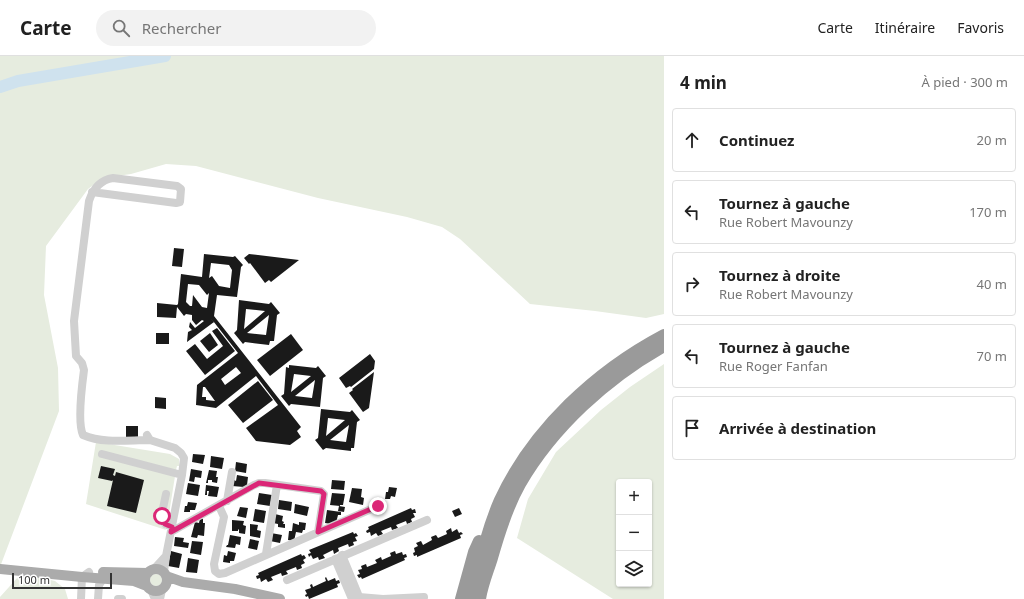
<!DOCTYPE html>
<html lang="fr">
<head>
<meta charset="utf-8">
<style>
  body { margin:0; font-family:"Noto Sans",sans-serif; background:#f2f2f2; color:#222 }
  .controls { position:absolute; right:12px; bottom:12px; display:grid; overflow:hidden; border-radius:4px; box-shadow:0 1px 3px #0004 }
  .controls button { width:36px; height:36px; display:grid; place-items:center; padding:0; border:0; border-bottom:1px solid #e0e0e0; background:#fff; color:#222; font:20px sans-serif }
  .scale { position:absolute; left:12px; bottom:10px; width:100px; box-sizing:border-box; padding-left:4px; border:2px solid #333; border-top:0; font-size:11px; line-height:14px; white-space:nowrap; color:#333; -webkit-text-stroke:3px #fff; paint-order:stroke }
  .stop { position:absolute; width:12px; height:12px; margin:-9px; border:3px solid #db2777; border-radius:50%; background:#fff }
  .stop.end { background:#db2777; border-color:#fff; box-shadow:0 1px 4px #0008 }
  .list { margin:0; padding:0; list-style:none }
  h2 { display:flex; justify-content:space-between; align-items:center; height:52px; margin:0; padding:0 16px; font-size:17px }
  h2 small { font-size:13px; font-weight:400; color:#767676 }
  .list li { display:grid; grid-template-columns:26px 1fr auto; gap:12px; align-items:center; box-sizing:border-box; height:64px; margin:0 8px 8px; padding:0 8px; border:1px solid #e0e0e0; border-radius:4px }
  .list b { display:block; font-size:15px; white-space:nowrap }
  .list p { margin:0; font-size:13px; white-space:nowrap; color:#767676 }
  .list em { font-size:13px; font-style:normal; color:#767676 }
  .icon { flex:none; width:22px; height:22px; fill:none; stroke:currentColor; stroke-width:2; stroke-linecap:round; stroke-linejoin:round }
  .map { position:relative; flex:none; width:664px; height:543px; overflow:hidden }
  header { display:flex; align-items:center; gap:24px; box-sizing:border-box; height:56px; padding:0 20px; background:#fff; border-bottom:1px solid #e0e0e0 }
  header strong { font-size:19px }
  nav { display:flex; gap:22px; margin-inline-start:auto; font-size:14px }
  .search { width:280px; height:36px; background:#f2f2f2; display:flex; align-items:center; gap:10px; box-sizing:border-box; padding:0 14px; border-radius:22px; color:#767676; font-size:15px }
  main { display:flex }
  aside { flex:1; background:#fff }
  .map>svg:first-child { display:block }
</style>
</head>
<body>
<header>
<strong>Carte</strong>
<div class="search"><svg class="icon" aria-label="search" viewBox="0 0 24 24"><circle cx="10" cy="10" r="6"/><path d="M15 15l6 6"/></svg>Rechercher</div>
<nav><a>Carte</a><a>Itinéraire</a><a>Favoris</a></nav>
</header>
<main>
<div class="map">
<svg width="664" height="543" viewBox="0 0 664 543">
  <rect width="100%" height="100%" fill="#fff"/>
  <path fill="#e6ecdf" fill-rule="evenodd" d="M0 0H664V258L646 262 595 255 530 248 460 183 442 171 407 161 318 142 196 110 166 108 131 118 103 122 88 133 46 190 44 239 58 312 59 355 0 511Z
    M664 308V543H613L517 482 528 443 556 396 601 354 630 331ZM619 426H649V528H619Z
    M96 386 170 398 179 403V410H177L176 414 168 464 159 461 160 465 166 474 86 448Z
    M150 524a6 6 0 1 1 12 0a6 6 0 1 1-12 0Z
    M34 520 55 525 65 533 68 543H0V541L18 521Z"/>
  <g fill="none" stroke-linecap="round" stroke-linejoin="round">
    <path stroke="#cfe2ee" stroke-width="12" d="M0 31 18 25 165 0"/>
  </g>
  <path fill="#1a1a1a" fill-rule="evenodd" d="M174 192 184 193 182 211 172 210Z
    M204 198 233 201 235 200 243 209 241 211 237 241 217 239 214 260 301 371 297 375 301 381 290 389 256 385 246 372 278 349 256 320 216 352 196 349 197 329 238 297 210 261 214 266 187 286 188 276 192 274 189 271 190 266 195 272 204 265 202 264 196 269 192 264V259L186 258 184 260 177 251 176 262 157 261V247L177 249 178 248 181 218 202 221ZM211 207 229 209 232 214 230 232 219 230 212 220 209 222ZM188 228 199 229 207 239 209 237 207 252 202 251 193 239 192 250H190L186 246ZM236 311 241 317 225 329 221 323ZM203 331H205L215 345 206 344V341H202Z
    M249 198 299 204 271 226 269 224 265 227 250 207 249 208 244 202Z
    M239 244 269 248 271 246 280 257 277 259 274 285H270L269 289 245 286 243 288 234 277 237 274ZM246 253 265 255 244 273ZM269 259 266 279 247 277Z
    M217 272 235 295 205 319 186 295 195 288 207 303 223 290 212 275Z
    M156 277H169V288H156Z
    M210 277 218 289 209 296 200 285Z
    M291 278 303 294 270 320 257 304Z
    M370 298 375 305 374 313 351 331 350 330 346 332 339 322Z
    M289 309 316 312 318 310 326 320 323 322 320 351 291 348 289 350 281 340 284 338 286 311 289 312ZM294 318 311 320 291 336ZM315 324 312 342 295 340Z
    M374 316 369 352 363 356 349 337 353 334 352 333Z
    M258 325 273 344 243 367 228 349Z
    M155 341 166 342V353L155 352Z
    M321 353 350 356 352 354 360 364 357 366 354 392H351V395L326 392 323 394 315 384 318 382ZM328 362 345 364 326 380ZM349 369 346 386 330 384Z
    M126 370H138V381H126Z
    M193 398 205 399 203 408 192 406Z
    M211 400 224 402 222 413 210 411Z
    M236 406 247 408 246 417 235 415Z
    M101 410 115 413 113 419 115 420 116 416 144 424 136 457 107 450 113 424 112 425 98 422Z
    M191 413 202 415 201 422 195 421 194 426 189 425Z
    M209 414 217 415 216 421H218L217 427 212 426V424H208V427H206Z
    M237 419 248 421 247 429 244 431 232 430 234 424 236 425Z
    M332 424 345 425 344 434 331 433Z
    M188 427 200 429 198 440 186 438Z
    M206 429 219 431 217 441 208 440 209 435H207V439H205Z
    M389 431 397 432 395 441 391 440 390 443H385L386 436H388Z
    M352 432 362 433 361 441 364 442 363 449 349 446Z
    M259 437 272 439 270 450 257 448Z
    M332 437 345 438 343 449H340V450L330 449Z
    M279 444 292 446 291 455 278 453Z
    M188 446 197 447 195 454H190V456H184L185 450H187Z
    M295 448 309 451 307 460 294 457Z
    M339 450 345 451 344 456 338 455Z
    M240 451 248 452 246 462 237 460Z
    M411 452 412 454 415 453 416 457H413L415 461 411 463 412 466 407 468 406 465 396 469 398 472 392 474 391 471 381 475 383 478 378 480 376 477 371 480 370 476 367 477 366 475 369 473 368 471Z
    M459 452 462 458 455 461 452 455Z
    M255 453 266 455 264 467 253 465Z
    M327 454 341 456V459H338L336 467 332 466 331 468 325 467Z
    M275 458 283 460 282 465 284 466 283 468H285V472L278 471V468L273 467Z
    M200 462 203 463V467H205L204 480 198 479 197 482 191 481 195 466 199 467Z
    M232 464 244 465 243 469 246 470 245 478 239 477V474L238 473V475H232Z
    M299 466 306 467 305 474H303L302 477 296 476 294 485 288 484 289 475H292L293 467 299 469Z
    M250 468 258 469 257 474 261 475 260 482 250 480Z
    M451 472 452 476 457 473 459 477 461 476 463 478 460 479 461 482 417 501V499L414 500 413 497 415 496 414 492 418 490 416 487 421 485 423 489 432 484 431 481 436 479 438 482 447 478 446 475Z
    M353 476 354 478 356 477 358 480 355 481 357 485 353 486 354 489 349 491 348 488 338 492 339 495 334 498 333 494 323 499 325 502 319 504 318 501 313 503 311 499 309 501 308 498 311 497 309 494Z
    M271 477 282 479 280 487 270 485Z
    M230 479 241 481 240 489 236 488 235 492 226 491 227 489H228Z
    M175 481 184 482 183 486 189 487 188 492 174 490Z
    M250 483 259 485 257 494 248 492Z
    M192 485 203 486 201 499 190 497Z
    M171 495 182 498 179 512 168 510Z
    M228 495 236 497 234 505H230V507L223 506 224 499 227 500Z
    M395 495 396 498 402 496 403 499 406 498 407 501 404 502 405 504 362 523 361 521 359 522 357 519 360 518 358 514 362 513 361 510 366 508 367 511 377 507 375 504 381 501 382 504 391 500 390 497Z
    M301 498 302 500 304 499 306 502 303 504 305 507 301 509 302 512 297 514 296 511 286 515 288 518 282 520 281 517 271 521 273 524 268 526 266 523 261 526 260 522 257 523 256 520 259 519 258 517Z
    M188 502 199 504 197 517 186 516Z
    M326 521 328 525 335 522 336 525 339 524 340 527 337 528 338 531 309 543 308 540 306 541 305 539 307 538 305 534 311 532 310 529 312 528 313 531 326 525 325 522Z"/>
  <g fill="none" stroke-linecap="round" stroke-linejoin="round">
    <path stroke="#d0d0d0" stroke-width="8" d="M92 136 176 147 180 146 181 133 177 130 113 122C100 124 93 133 89 145L74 265 76 300 82 307 84 314C82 329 77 366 83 379 104 388 128 384 150 384
      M147 379 150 384 153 385 175 392 181 397 184 402 182 419 166 500 164 516
      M102 398 182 419
      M166 438 162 457 165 468 172 471
      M227 445 232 416
      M219 450 224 461 214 508 215 515 219 518 225 517 378 450 380 446
      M171 476 254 429 259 427H265L321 435 324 438 318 476
      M266 498 277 429
      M342 499 360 543
      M335 503 352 543
      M154 513 165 501
      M287 524 427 464
      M151 534 155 543
      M359 541 383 543 424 541
      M81 543 82 521 89 516
      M98 543 99 529 103 523
      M118 543H122
      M160 543 162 534"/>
    <path stroke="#ababab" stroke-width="10" d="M145 524a11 11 0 1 1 22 0a11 11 0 1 1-22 0Z
      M0 513 82 521 134 525 147 530
      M103 516 148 517
      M166 520 183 526 235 533 280 543"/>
    <path stroke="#9a9a9a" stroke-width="12" d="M461 543 474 496 479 485
      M471 543C479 510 486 476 500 444 533 373 596 315 664 279
      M480 543C482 529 488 515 492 502 499 477 507 451 520 428 553 371 607 322 664 290"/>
  </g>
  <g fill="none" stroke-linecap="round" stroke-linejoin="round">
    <path stroke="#db2777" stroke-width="5" d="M162 460 165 468 172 471 171 476 259 427 321 435 324 438 318 476 378 450"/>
  </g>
</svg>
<div class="controls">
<button>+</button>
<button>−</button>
<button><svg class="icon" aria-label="layers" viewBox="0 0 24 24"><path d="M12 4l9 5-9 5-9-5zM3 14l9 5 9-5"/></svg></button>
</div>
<div class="scale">100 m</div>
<div class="stop" style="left:162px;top:460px"></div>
<div class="stop end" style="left:378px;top:450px"></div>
</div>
<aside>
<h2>4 min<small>À pied · 300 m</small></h2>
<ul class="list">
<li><svg class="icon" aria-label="ahead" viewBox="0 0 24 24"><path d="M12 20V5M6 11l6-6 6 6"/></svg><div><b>Continuez</b></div><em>20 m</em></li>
<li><svg class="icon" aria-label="left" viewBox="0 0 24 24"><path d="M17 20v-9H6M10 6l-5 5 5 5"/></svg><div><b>Tournez à gauche</b><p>Rue Robert Mavounzy</p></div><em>170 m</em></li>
<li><svg class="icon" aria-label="right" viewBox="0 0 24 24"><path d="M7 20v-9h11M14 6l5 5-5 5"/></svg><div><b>Tournez à droite</b><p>Rue Robert Mavounzy</p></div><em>40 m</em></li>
<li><svg class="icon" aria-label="left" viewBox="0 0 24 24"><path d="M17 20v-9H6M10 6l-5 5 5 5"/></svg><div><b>Tournez à gauche</b><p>Rue Roger Fanfan</p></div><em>70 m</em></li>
<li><svg class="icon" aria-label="arrive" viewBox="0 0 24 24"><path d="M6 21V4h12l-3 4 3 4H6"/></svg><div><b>Arrivée à destination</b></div></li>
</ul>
</aside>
</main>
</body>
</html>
